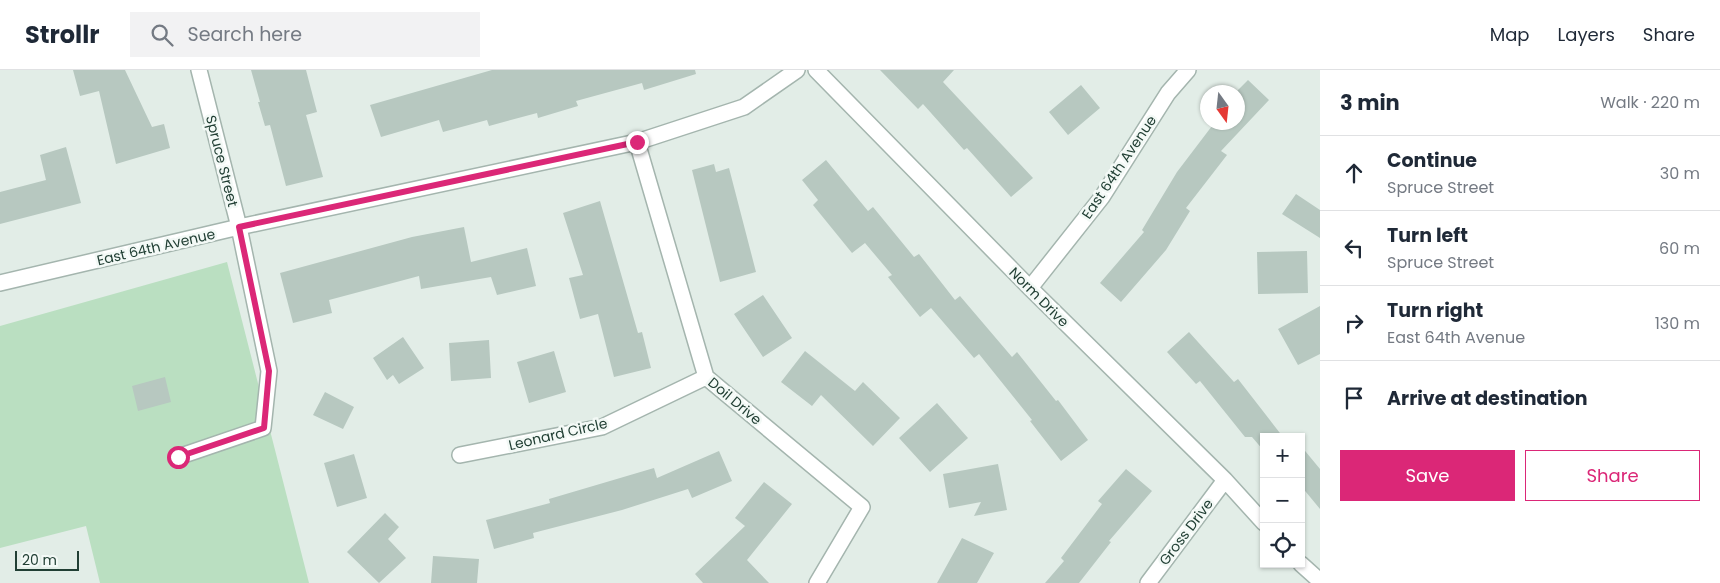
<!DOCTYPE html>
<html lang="en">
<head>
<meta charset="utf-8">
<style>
  body { margin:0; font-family:Poppins,sans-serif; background:#f2f2f3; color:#1f2937 }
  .controls { position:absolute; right:15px; bottom:15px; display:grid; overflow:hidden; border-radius:0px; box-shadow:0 1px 4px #0004 }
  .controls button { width:45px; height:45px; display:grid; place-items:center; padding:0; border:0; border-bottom:1px solid #e0e1e3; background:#fff; color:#1f2937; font:25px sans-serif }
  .compass { position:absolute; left:1200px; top:15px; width:45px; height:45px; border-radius:50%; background:#fff; box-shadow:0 1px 4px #0004; rotate:165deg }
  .scale { position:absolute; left:15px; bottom:12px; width:64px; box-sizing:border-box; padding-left:5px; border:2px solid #213f34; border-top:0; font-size:14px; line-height:18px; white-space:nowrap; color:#213f34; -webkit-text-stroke:4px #f3f9f6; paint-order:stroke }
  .stop { position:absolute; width:15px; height:15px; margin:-11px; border:4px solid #db2777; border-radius:50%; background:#fff }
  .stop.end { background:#db2777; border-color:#fff; box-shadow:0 1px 5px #0008 }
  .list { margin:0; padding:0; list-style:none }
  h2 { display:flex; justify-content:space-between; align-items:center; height:65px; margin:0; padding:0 20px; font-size:21px }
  h2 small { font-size:16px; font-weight:400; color:#747a83 }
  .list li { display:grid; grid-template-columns:32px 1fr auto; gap:15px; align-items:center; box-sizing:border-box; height:75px; padding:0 20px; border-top:1px solid #e0e1e3 }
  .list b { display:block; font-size:19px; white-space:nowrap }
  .list p { margin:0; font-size:16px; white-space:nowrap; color:#747a83 }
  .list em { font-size:16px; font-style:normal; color:#747a83 }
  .actions { display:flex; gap:10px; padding:15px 20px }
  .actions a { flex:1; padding:11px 0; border:1px solid #db2777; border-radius:0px; text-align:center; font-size:18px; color:#db2777 }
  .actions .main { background:#db2777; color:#fff }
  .icon { flex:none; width:28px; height:28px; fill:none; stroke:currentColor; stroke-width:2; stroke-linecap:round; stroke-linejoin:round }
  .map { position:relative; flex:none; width:1320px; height:513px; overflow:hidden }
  header { display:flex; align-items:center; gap:30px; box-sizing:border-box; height:70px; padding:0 25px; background:#fff; border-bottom:1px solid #e0e1e3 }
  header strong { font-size:24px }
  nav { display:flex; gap:28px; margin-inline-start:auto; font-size:18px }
  .search { width:350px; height:45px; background:#f2f2f3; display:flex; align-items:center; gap:12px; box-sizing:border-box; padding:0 18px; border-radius:0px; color:#747a83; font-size:19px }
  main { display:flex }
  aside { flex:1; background:#fff }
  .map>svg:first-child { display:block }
</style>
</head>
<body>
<header>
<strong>Strollr</strong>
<div class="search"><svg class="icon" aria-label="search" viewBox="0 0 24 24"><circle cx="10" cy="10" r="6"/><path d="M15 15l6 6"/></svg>Search here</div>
<nav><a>Map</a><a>Layers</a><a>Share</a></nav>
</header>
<main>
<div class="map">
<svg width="1320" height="513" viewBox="0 0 1320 513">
  <rect width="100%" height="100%" fill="#e2ede7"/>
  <path fill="#badfc1" d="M227 192 309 513H100L86 456 0 478V256Z"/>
  <path fill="#b7c8c0" d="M73 0H125L152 57 164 54 170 78 116 94 99 21 80 26Z
    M251 0H306L317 42 306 45 323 107 286 116 270 55 265 56 258 32H260Z
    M492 0H695L696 4 644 20 642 13 576 31 578 36 538 48 537 43 489 56 487 50 443 62 439 50 381 67 370 35Z
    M880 0H954L943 12 1033 108 1011 127 967 78 964 80 923 34 918 39Z
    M1248 10 1269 30 1221 81 1227 85 1186 138 1190 141 1166 180 1121 232 1100 213 1144 162 1142 160 1177 102 1215 52H1238L1236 22Z
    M1081 15 1100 38 1068 65 1049 42Z
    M66 77 81 133 0 154V122L46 110 40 85Z
    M826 90 868 141 873 137 914 187 919 184 955 230 960 226 1012 287 1017 282 1056 331 1058 330 1088 370 1061 391 1030 351 1032 350 979 284 974 288 931 238 920 247 888 207 892 205 865 173 852 183 813 135 818 130 802 110Z
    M714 94 716 102 729 98 756 202 720 212 692 100Z
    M1296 124 1320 140V168L1282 144Z
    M600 131 638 263 642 262 651 298 614 307 598 244 580 249 569 208 583 205 563 143Z
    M464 157 471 192 527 178 536 216 497 225 491 207 421 219 419 206 329 230 332 243 293 253 280 203 412 167Z
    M1307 181 1308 223 1258 224 1257 182Z
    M763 225 792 268 763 287 734 244Z
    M1320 236V284L1298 295 1278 259Z
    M1189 262 1234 312 1238 309 1283 367H1264V381L1252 367H1245L1200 311 1196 314 1167 282Z
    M403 267 424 298 399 314 393 305 387 310 373 288Z
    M489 270 491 308 451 311 449 273Z
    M554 281 566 322 529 333 517 292Z
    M805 281 855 321 863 312 900 348 873 376 821 325 812 336 781 312Z
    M165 307 171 332 138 341 132 316Z
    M325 322 354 337 343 359 313 345Z
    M937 333 968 368 930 402 899 368Z
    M1301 376 1320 399V439L1301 416Z
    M719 381 732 411 692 428 688 419 622 440 533 463 534 468 494 479 486 450 550 433 549 429 654 398 657 408Z
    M354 384 367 428 337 437 324 393Z
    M998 394 1007 440 974 446 981 432 949 438 943 404Z
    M1126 399 1152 421 1109 471 1111 472 1079 513H1045L1064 491 1061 488 1102 434 1098 431Z
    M764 412 792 434 747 490 769 513H703L695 504 745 456 735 448Z
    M385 443 399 457 388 469 406 488 379 513 347 482Z
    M962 468 994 483 977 513H937Z
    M433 486 479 489 477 513H431Z"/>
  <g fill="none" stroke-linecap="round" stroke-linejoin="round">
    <g stroke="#a4b5ae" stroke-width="18">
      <path id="minor" d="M816 0 1030 218 1225 410 1264 453
        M637 72 706 307 862 437 817 513
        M0 213 239 157 637 72 744 37 797 0
        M1030 218 1102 127 1168 23 1188 0
        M460 385 602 357 706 307
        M178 387 263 358 269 301 239 157 199 0
        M1301 494 1320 511
        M1148 513 1225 410"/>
    </g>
    <use href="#minor" stroke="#fff" stroke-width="15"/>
  </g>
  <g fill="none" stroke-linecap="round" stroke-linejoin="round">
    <path stroke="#db2777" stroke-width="6" d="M178 387 264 358 269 301 239 157 637 72"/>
  </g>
  <g text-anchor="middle" stroke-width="5" stroke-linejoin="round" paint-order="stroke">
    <g font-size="14" fill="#213f34" stroke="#f3f9f6">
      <text transform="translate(222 91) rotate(76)" y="5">Spruce Street</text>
      <text transform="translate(1119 97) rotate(-56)" y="5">East 64th Avenue</text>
      <text transform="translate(156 177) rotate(-13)" y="5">East 64th Avenue</text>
      <text transform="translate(1039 227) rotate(45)" y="5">Norm Drive</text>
      <text transform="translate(735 331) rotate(40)" y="5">Doil Drive</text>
      <text transform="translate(558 364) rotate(-13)" y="5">Leonard Circle</text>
      <text transform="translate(1186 462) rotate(-53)" y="5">Gross Drive</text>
    </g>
  </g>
</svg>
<div class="controls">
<button>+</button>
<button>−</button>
<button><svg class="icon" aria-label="locate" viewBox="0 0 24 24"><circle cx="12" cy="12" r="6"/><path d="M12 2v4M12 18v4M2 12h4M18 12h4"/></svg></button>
</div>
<svg class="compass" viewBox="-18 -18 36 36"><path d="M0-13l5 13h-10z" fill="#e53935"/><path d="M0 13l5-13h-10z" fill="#747a83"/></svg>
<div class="scale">20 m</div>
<div class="stop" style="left:178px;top:387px"></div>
<div class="stop end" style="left:637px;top:72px"></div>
</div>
<aside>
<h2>3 min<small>Walk · 220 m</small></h2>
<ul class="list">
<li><svg class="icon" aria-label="ahead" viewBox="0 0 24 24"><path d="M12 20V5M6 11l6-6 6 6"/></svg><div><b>Continue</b><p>Spruce Street</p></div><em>30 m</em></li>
<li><svg class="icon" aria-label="left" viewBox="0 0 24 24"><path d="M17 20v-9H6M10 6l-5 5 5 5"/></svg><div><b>Turn left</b><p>Spruce Street</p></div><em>60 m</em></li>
<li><svg class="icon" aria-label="right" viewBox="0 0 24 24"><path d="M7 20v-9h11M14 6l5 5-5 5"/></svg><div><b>Turn right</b><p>East 64th Avenue</p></div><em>130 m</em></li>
<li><svg class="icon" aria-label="arrive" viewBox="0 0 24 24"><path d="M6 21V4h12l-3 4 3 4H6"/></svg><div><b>Arrive at destination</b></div></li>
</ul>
<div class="actions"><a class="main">Save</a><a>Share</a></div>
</aside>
</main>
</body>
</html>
